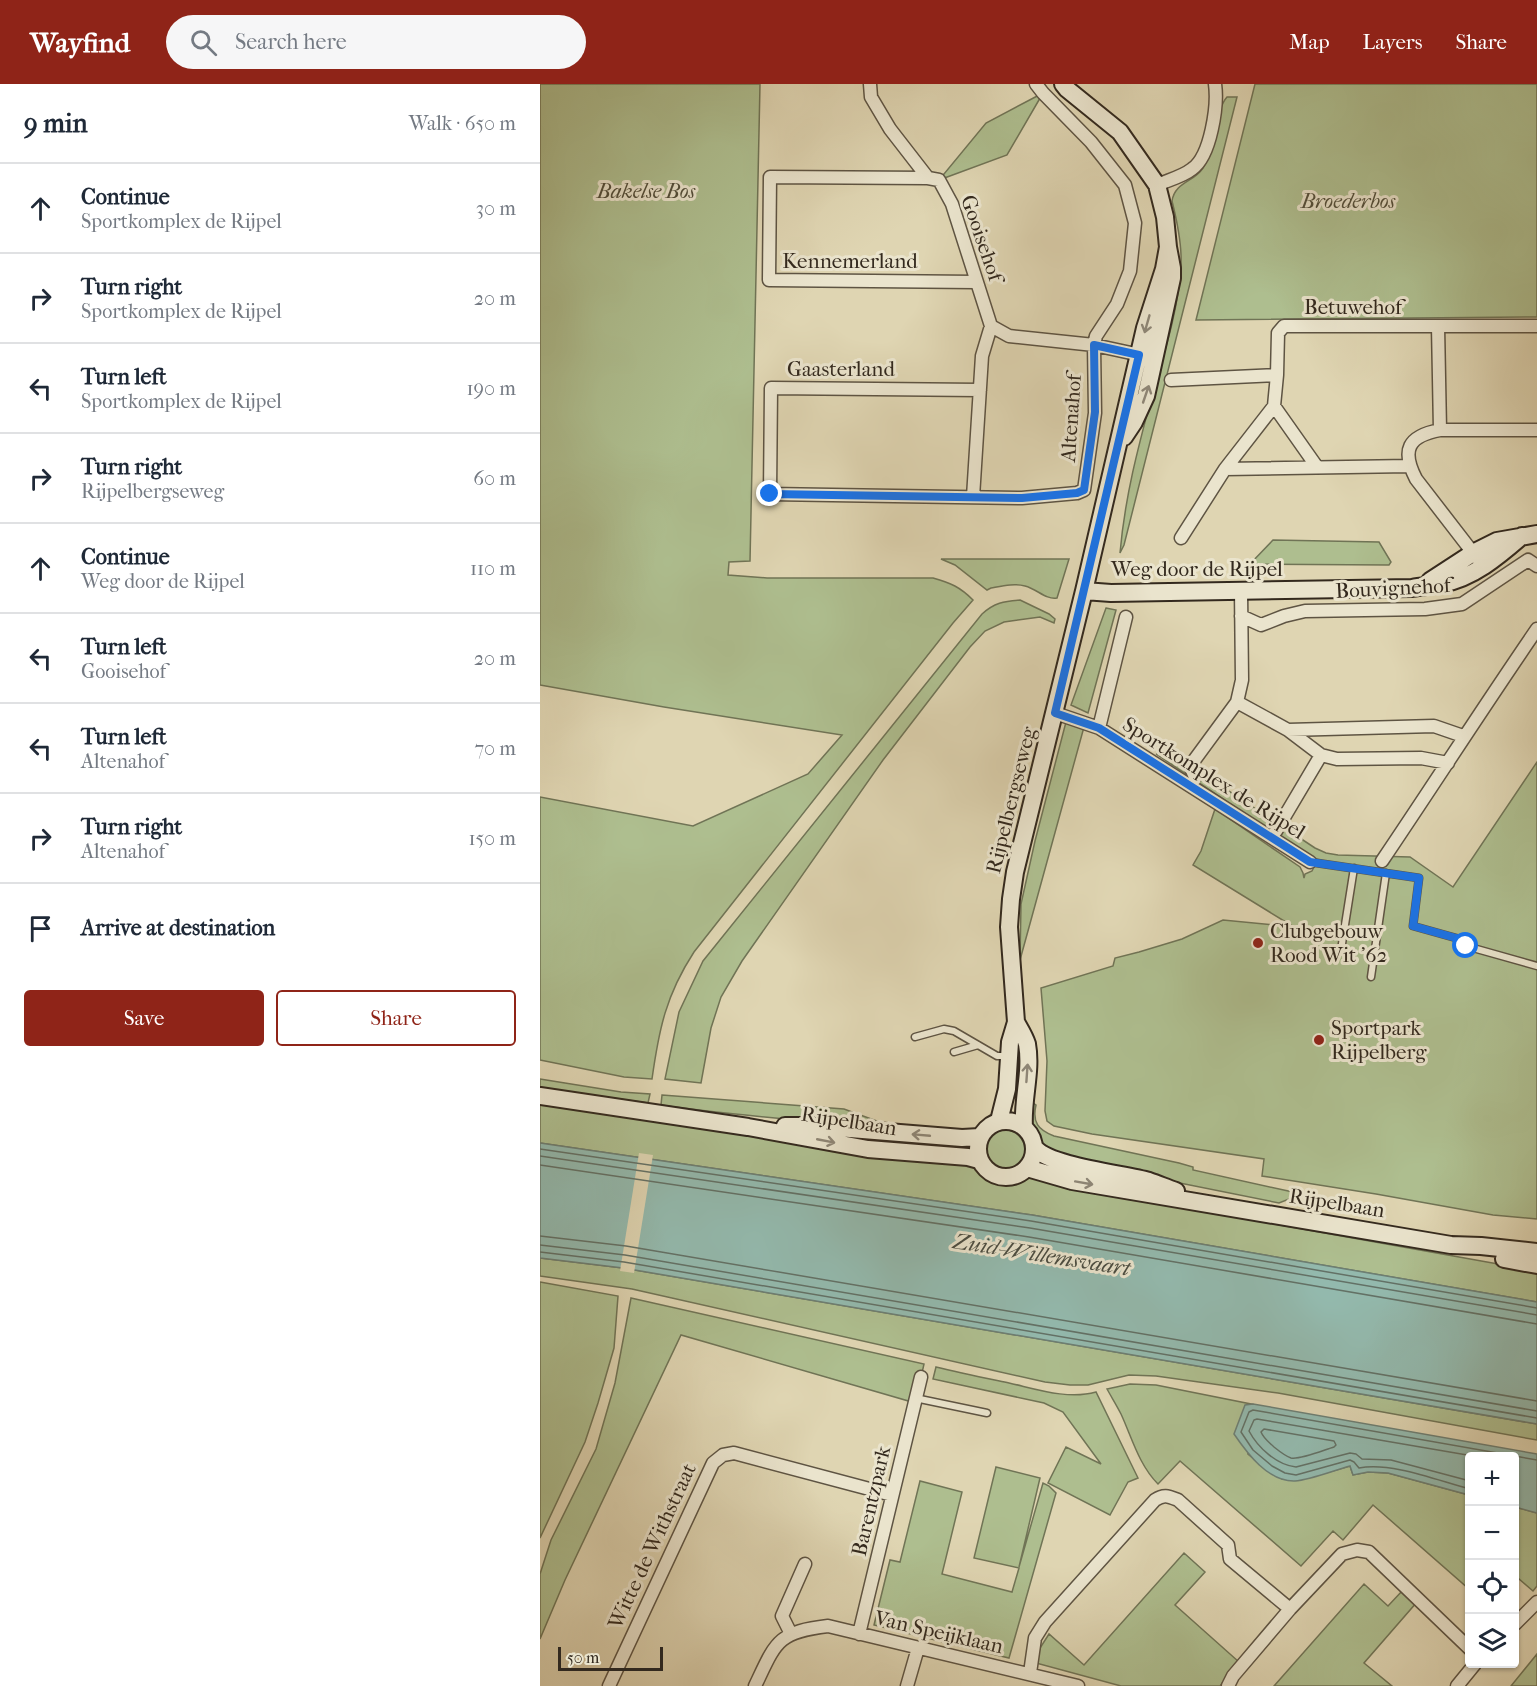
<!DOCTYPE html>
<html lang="en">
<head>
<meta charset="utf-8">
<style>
  body { margin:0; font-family:"IM FELL French Canon",serif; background:#f6f6f7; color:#1f2937 }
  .controls { position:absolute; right:18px; bottom:18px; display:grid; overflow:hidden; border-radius:6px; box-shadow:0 2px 4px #0004 }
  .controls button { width:54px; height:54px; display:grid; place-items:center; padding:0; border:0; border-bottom:2px solid #e0e1e3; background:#fff; color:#1f2937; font:30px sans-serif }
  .scale { position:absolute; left:18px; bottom:15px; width:105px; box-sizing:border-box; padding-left:6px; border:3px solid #33291e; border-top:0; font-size:16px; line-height:21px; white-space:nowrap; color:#33291e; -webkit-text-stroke:4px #eae4cd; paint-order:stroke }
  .stop { position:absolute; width:18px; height:18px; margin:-14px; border:4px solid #1a73e8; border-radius:50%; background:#fff }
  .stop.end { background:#1a73e8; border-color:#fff; box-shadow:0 2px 6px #0008 }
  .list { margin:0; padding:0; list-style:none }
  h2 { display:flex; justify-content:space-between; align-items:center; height:78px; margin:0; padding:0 24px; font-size:26px }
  h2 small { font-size:20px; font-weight:400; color:#747a83 }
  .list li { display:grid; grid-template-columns:39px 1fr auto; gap:18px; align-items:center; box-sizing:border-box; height:90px; padding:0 24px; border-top:2px solid #e0e1e3 }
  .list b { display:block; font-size:22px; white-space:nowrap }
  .list p { margin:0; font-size:20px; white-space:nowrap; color:#747a83 }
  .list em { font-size:20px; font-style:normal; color:#747a83 }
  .actions { display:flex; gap:12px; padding:18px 24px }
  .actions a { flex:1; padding:14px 0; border:2px solid #8f2418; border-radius:6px; text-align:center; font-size:21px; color:#8f2418 }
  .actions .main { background:#8f2418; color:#fff }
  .icon { flex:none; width:33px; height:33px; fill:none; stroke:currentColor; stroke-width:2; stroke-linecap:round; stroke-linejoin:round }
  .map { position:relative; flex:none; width:997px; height:1602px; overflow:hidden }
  header { display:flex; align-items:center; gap:36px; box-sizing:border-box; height:84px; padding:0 30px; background:#8f2418; color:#fff }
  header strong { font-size:28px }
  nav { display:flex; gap:33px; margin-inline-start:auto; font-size:21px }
  .search { width:420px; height:54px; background:#f6f6f7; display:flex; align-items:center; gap:15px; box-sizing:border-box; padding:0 21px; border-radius:33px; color:#747a83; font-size:22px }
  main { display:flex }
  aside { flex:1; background:#fff }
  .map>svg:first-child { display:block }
</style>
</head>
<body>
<header>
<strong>Wayfind</strong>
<div class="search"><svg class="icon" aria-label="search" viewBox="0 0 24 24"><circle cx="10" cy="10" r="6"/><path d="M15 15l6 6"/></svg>Search here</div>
<nav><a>Map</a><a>Layers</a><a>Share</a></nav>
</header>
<main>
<aside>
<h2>9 min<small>Walk · 650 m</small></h2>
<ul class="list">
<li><svg class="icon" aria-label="ahead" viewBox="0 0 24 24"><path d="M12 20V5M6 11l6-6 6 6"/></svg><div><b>Continue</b><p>Sportkomplex de Rijpel</p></div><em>30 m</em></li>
<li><svg class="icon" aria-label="right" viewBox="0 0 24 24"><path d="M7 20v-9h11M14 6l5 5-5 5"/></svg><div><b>Turn right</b><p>Sportkomplex de Rijpel</p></div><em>20 m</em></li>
<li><svg class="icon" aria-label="left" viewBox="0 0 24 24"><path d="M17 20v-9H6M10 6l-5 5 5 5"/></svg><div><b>Turn left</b><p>Sportkomplex de Rijpel</p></div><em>190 m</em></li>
<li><svg class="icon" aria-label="right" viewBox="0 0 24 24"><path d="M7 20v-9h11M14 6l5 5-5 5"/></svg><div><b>Turn right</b><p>Rijpelbergseweg</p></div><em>60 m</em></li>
<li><svg class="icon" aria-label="ahead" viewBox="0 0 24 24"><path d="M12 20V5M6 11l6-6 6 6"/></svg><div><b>Continue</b><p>Weg door de Rijpel</p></div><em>110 m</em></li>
<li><svg class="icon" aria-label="left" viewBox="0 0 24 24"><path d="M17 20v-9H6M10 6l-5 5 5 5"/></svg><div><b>Turn left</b><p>Gooisehof</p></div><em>20 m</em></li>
<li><svg class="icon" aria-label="left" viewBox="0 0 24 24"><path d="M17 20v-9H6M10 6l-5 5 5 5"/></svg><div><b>Turn left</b><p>Altenahof</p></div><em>70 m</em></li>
<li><svg class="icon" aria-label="right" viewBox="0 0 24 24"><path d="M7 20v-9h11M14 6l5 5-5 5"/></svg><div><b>Turn right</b><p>Altenahof</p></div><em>150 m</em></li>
<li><svg class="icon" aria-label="arrive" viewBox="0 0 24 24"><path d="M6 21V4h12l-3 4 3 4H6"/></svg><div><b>Arrive at destination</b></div></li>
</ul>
<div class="actions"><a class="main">Save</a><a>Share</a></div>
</aside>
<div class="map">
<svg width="997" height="1602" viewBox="0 0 997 1602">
  <rect width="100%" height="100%" fill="#dfd5b2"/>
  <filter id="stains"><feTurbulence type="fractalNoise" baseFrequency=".00333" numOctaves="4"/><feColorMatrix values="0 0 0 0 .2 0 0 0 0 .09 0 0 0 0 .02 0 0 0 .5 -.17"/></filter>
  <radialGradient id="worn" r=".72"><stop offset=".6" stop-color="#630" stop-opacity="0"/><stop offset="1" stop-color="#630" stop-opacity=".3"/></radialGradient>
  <path fill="#aebe8f" stroke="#707456" stroke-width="1.5" d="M0 0H220L210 477 189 478 188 491 227 494H393C411 499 420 503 433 516L413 539 154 868C126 911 119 945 112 995L84 993 0 976V713L153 742 268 690 302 651 124 623 0 601Z
    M715 0H997V233L656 236Z
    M503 9 467 71 399 96 446 39Z
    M687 13H697L584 461 580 469C585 411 599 360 614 304 626 264 639 222 641 180 642 159 637 137 632 117 635 98 654 98 663 84 675 65 675 26 687 13Z
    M733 456 839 458 851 478 849 481 710 480Z
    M401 475H529L517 514C506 516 497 505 485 502 474 499 462 502 451 504L447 506 415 481Z
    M480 516 509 530 515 535 514 539 500 533 464 538 445 547 430 563 343 676 202 877 181 913 171 944 161 999 125 995 139 928 163 877 442 530C454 519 464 517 480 516Z
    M566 524 576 526 548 629 531 621Z
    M526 638 544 643 480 876 481 820 495 757Z
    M616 670 634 674 648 680 775 764 786 769 798 771 870 773 913 803 997 678V1135L953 1131 836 1110 722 1092 724 1075 552 1050 514 1042 507 1037 505 1027 507 977 501 904 573 882 575 874 599 868 642 855 683 836 754 843 653 781 661 767 675 725 760 783 763 789 764 794 765 790 772 787 777 777 780 776 772 774 740 753Z
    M0 995 81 1008 110 1010 108 1019 0 1004Z
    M122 1011 304 1025 364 1047C283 1037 202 1033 121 1021Z
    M489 1016 496 1021C492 1038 498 1046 514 1052L639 1079 653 1083V1086L762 1110 739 1119 575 1086 499 1064 497 1054 489 1041Z
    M0 1020 435 1081C442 1097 462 1104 479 1097 483 1095 486 1092 491 1092 502 1093 513 1099 523 1102L997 1187V1218L492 1131 0 1059Z
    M445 1066a20 20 0 1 1 40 0a20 20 0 1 1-40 0Z
    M0 1174 83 1184 997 1340V1356L738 1309 616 1292 589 1291 548 1301H530L505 1298 92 1205 0 1192Z
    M0 1198 78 1212 74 1264 58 1319 45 1358 0 1454Z
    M91 1214 384 1280 378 1307 372 1318 141 1251 25 1496 0 1555V1490L11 1456 56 1365 75 1299Z
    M396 1283C420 1289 445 1294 469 1299 496 1305 528 1316 556 1308L598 1394 588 1398 570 1431 508 1399 526 1363 561 1380 523 1328 504 1319 393 1295Z
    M590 1300 616 1301 711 1320 705 1322 708 1370 729 1387 742 1395 782 1390 810 1382 813 1391 828 1388 848 1389 929 1411V1505L833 1421 803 1456 793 1447 761 1482 640 1377 618 1400C599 1381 592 1354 581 1330 577 1322 572 1314 567 1305Z
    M456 1383 500 1394 479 1483 503 1399 509 1402 516 1409 469 1574 334 1541 350 1476 360 1478 380 1397 422 1408 402 1490 472 1508 479 1484 434 1474Z
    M975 1423 997 1429V1502L993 1507 979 1495 975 1499Z
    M644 1469 665 1488 635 1521 699 1578 680 1602H581L496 1579 500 1564 509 1550 544 1581Z
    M824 1500 848 1522 863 1506 877 1518 824 1579 852 1602H734Z
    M997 1570V1602H971Z"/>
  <path fill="#93b9ad" stroke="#6d7f74" stroke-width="1.5" d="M0 1059 492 1131 997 1218V1340L83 1184 0 1174Z
    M713 1320 997 1370V1429L975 1423V1372H930L929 1411 848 1389 828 1388 813 1391 810 1382C795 1386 770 1396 755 1397 728 1398 707 1369 694 1350L705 1321Z"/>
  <path fill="#dfd5b2" d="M99 1069 113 1071 94 1189 80 1187Z"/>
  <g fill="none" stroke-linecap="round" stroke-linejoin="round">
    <path stroke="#637166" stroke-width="1.5" d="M0 1065 491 1137 997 1224
      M0 1072 490 1144 997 1231
      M0 1081 489 1153 997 1240
      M0 1152 86 1162 997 1317
      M0 1161 85 1171 997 1327
      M0 1168 84 1178 997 1334
      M724 1345 794 1357 796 1361 794 1363C784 1366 760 1376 751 1374 745 1372 739 1367 734 1363 729 1358 724 1355 721 1348Z
      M930 1397 851 1376 822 1375 816 1370 810 1369 756 1383C737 1381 718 1364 709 1347L714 1336 717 1335 933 1372
      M930 1405C896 1396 852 1378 819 1384L814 1378 810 1376 756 1391 745 1389 732 1382 713 1366 701 1348 709 1328 713 1326 997 1376"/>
    <g stroke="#5e5443" stroke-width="9">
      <path id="lane" d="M770 778 879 794 873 842 916 854 926 862 997 882
        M801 866 814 784
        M831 893 846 789
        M375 953 404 945 414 947 457 972H468
        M414 968 438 961
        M375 1314 447 1329"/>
    </g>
    <g stroke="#5e5443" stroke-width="15">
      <path id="street" d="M330 0 331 13 350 45 388 94 399 96 412 120 451 242 469 252 554 261 605 272
        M388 94 230 93 229 196 436 198
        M617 101C628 96 642 93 652 85 671 72 678 21 675 0
        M898 242 900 346
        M631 296 737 291
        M440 306 231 304 230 410 482 414 537 409 544 406 555 329 554 261 556 252 577 220 590 187 595 139 585 101 551 58 503 9 496 0
        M734 322 777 383
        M685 385 869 382
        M433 413 442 272 451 242
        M641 454 685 385 734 322 737 291 738 249 744 242H997
        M937 474 876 395C861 366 868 352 900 346H997
        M701 532 721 541 744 532 765 527 885 525 922 520 988 476 997 482
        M697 618 748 646 781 671 797 675 881 674 908 679
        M515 629 559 644 770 778
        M559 644 586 533
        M748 646 894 642 923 652
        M655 693 650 682 697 618 702 596 701 507
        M736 747 781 671
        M842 777C894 700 944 622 997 545
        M975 1540 997 1518
        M251 1550 242 1532 265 1480
        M319 1550 381 1293
        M490 1589 495 1554 505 1538 615 1416C624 1410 628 1412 638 1416L688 1461 690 1475 750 1525
        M69 1602 173 1379 183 1371 194 1369 352 1411
        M215 1602C236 1558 237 1548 288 1542L538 1602
        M367 1602 378 1564
        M688 1602 693 1592 750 1525 802 1470 817 1466 829 1468 930 1565
        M917 1602 935 1580"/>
    </g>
    <g stroke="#33291e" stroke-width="20">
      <path id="secondary" d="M523 0 527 5 580 48 617 101 625 133 628 163 632 184V194L606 312 594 338 584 353
        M628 163 624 185 605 244 544 507 571 509 872 504C882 502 891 502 901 500 932 495 959 472 982 452
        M890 497 933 469 957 457 997 450
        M476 938C480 945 485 953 487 960 492 987 482 1016 484 1043
        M0 1012 208 1043 328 1065 428 1073 439 1076
        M438 1065a28 28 0 1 1 56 0a28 28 0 1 1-56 0Z
        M459 1037 467 1005 470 958 476 938 469 843 471 815 475 788 544 507
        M245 1042H273L422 1054 440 1053
        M495 1064C509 1082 584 1090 609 1097 618 1100 627 1104 636 1107
        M487 1084 532 1097 911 1161 941 1162 997 1168
        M964 1175 997 1181"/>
    </g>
    <use href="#lane" stroke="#eae4cd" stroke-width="6"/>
    <use href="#street" stroke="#eae4cd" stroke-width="12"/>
    <use href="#secondary" stroke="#eae4cd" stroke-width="16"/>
  </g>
  <defs><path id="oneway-shaft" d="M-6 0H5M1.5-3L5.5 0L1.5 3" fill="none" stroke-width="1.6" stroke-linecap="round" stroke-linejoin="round" transform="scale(1.5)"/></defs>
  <g stroke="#8e8676">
    <use href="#oneway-shaft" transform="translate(607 240) rotate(106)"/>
    <use href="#oneway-shaft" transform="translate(606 310) rotate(-71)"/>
    <use href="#oneway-shaft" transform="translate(487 989) rotate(-86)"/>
    <use href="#oneway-shaft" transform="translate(381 1051) rotate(-175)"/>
    <use href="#oneway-shaft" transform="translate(286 1057) rotate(11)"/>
    <use href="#oneway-shaft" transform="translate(544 1099) rotate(10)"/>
  </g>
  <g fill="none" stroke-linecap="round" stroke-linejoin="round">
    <path stroke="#1a73e8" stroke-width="8" d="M230 410 482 414 537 409 544 406 555 328 554 261 599 271 515 629 559 644 770 778 879 794 873 842 916 854 926 862"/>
  </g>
  <g fill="#8f2418" stroke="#eae4cd" stroke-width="2">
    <circle cx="718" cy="859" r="6"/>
    <circle cx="779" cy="956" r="6"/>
  </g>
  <g text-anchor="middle" stroke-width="6" stroke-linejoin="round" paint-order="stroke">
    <g font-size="21" font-style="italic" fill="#524e3a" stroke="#eae4cd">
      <text x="106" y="114">Bakelse Bos</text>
      <text x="808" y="124">Broederbos</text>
    </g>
    <g font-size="21" fill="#33291e" stroke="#eae4cd">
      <text transform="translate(442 154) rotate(71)" y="7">Gooisehof</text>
      <text x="310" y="184">Kennemerland</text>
      <text x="813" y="230">Betuwehof</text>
      <text x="301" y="292">Gaasterland</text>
      <text transform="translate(531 334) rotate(-86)" y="7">Altenahof</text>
      <text x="657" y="492">Weg door de Rijpel</text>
      <text transform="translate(853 504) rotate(-3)" y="7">Bouvignehof</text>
      <text transform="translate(674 694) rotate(32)" y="7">Sportkomplex de Rijpel</text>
      <text transform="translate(471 716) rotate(-76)" y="7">Rijpelbergseweg</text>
      <text transform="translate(309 1037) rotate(9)" y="7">Rijpelbaan</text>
      <text transform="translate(797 1119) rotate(9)" y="7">Rijpelbaan</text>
      <text transform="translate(331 1417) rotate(-77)" y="7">Barentzpark</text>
      <text transform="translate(112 1462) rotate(-65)" y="7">Witte de Withstraat</text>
      <text transform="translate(399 1548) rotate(13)" y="7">Van Speijklaan</text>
    </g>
    <g font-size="21" fill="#33291e" stroke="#eae4cd" text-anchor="start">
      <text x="730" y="854">Clubgebouw<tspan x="730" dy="24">Rood Wit '62</tspan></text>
      <text x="791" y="951">Sportpark<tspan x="791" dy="24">Rijpelberg</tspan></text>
    </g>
    <g font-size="22" font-style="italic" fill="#4b4d42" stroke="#eae4cd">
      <text transform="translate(502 1170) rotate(9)" y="8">Zuid-Willemsvaart</text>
    </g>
  </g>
  <rect width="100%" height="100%" filter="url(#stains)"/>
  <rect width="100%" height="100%" fill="url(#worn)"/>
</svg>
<div class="controls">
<button>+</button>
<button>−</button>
<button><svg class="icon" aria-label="locate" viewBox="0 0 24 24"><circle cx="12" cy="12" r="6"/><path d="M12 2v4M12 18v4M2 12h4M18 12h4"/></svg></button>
<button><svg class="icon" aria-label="layers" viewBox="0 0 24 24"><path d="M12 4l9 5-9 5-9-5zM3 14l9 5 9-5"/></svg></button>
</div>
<div class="scale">50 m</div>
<div class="stop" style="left:926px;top:862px"></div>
<div class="stop end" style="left:230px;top:410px"></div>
</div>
</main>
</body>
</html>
